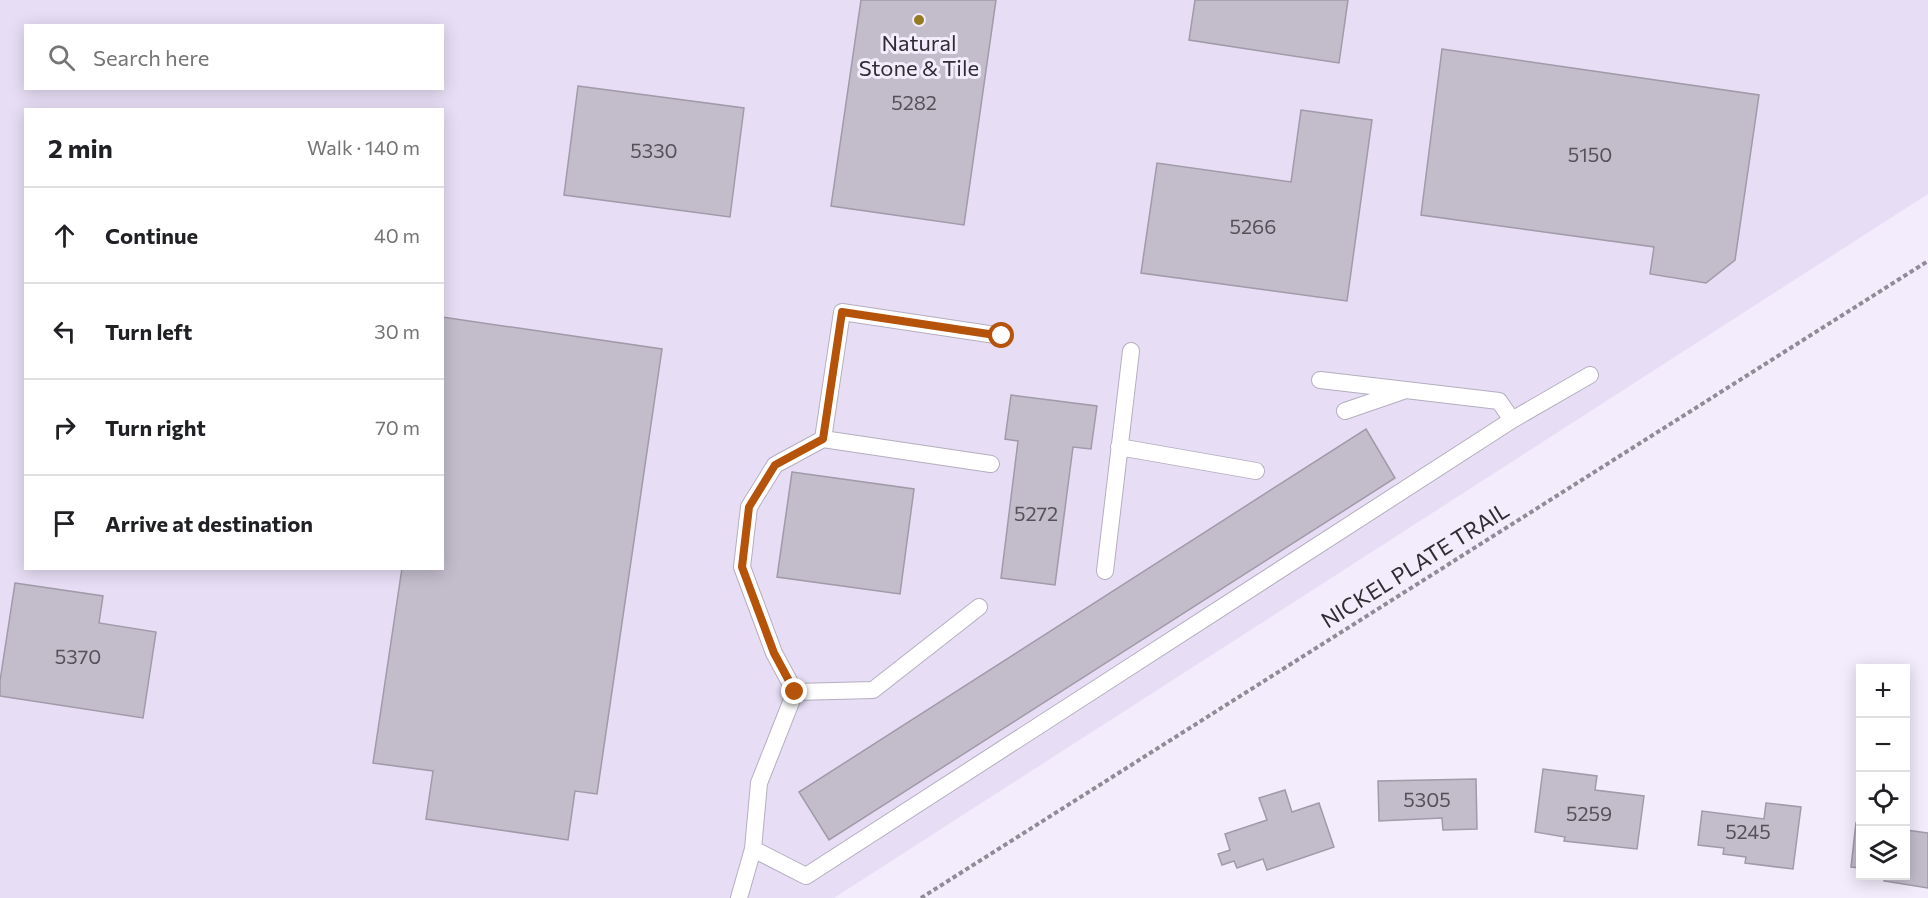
<!DOCTYPE html>
<html lang="en">
<head>
<meta charset="utf-8">
<style>
  body { margin:0; font-family:Commissioner,sans-serif; background:#f6f6f6; color:#202124 }
  .controls { position:absolute; right:18px; bottom:18px; display:grid; overflow:hidden; border-radius:0px; box-shadow:0 3px 15px #0003 }
  .controls button { width:54px; height:54px; display:grid; place-items:center; padding:0; border:0; border-bottom:2px solid #e0e0e0; background:#fff; color:#202124; font:30px sans-serif }
  .stop { position:absolute; width:18px; height:18px; margin:-14px; border:4px solid #b45309; border-radius:50%; background:#fff }
  .stop.end { background:#b45309; border-color:#fff; box-shadow:0 2px 6px #0008 }
  .list { margin:0; padding:0; list-style:none }
  h2 { display:flex; justify-content:space-between; align-items:center; height:78px; margin:0; padding:0 24px; font-size:26px }
  h2 small { font-size:20px; font-weight:400; color:#757577 }
  .list li { display:grid; grid-template-columns:39px 1fr auto; gap:18px; align-items:center; box-sizing:border-box; height:96px; padding:0 24px; border-top:2px solid #e0e0e0 }
  .list b { display:block; font-size:22px; white-space:nowrap }
  .list em { font-size:20px; font-style:normal; color:#757577 }
  .icon { flex:none; width:33px; height:33px; fill:none; stroke:currentColor; stroke-width:2; stroke-linecap:round; stroke-linejoin:round }
  .map { position:relative; flex:none; width:1928px; height:898px; overflow:hidden }
  .search { position:absolute; background:#fff; box-shadow:0 3px 15px #0003; left:24px; top:24px; width:420px; height:66px; display:flex; align-items:center; gap:15px; box-sizing:border-box; padding:0 21px; border-radius:0px; color:#757577; font-size:22px }
  .panel { position:absolute; background:#fff; box-shadow:0 3px 15px #0003; left:24px; top:108px; width:420px; height:462px; border-radius:0px }
  .map>svg:first-child { display:block }
</style>
</head>
<body>
<div class="map">
<svg width="1928" height="898" viewBox="0 0 1928 898">
  <rect width="100%" height="100%" fill="#f2ecfc"/>
  <path fill="#e7def5" fill-rule="evenodd" d="M0 0H1928V194L834 898H0ZM26 26H442V88H26ZM26 110H442V568H26Z"/>
  <path fill="#c2bccb" stroke="#a09aa9" stroke-width="1.5" d="M861 0H996L964 225 831 206Z
    M1195 0H1348L1339 63 1189 40Z
    M1442 49 1759 95 1735 260 1706 283 1650 274 1654 247 1421 215Z
    M578 86 744 108 730 217 564 195Z
    M1301 110 1372 120 1347 301 1141 273 1157 163 1291 182Z
    M442 317 662 349 597 794 575 791 568 840 426 819 433 771 373 763 402 568H442Z
    M1011 395 1097 406 1091 449 1073 447 1055 585 1001 578 1018 441 1005 439Z
    M1366 429 1395 478 829 840 799 792Z
    M792 472 914 489 900 594 777 577Z
    M15 583 103 596 99 623 156 632 143 718 0 696V681Z
    M1543 769 1597 776 1595 790 1644 796 1637 849 1564 841 1565 837 1535 832Z
    M1476 779 1477 829 1443 830 1442 818 1379 821 1378 781Z
    M1285 790 1292 812 1319 803 1334 847 1267 870 1263 859 1237 868 1234 861 1222 865 1218 854 1230 850 1225 834 1267 820 1259 798Z
    M1766 803 1801 807 1793 869 1745 863 1746 857 1723 854 1724 848 1698 845 1702 811 1764 819Z
    M1856 823 1860 824V868L1851 867Z
    M1906 830 1928 833V888L1884 881 1885 876H1906Z"/>
  <g fill="none" stroke-linecap="round" stroke-linejoin="round">
    <g stroke="#b4aebe" stroke-width="18">
      <path id="lane" d="M1320 380 1406 390 1345 411
        M1406 390 1499 401 1512 420 1590 375
        M823 439 991 464
        M1119 447 1256 471
        M1105 571 1131 351
        M979 607 873 690 795 692 774 653 742 567 749 507 775 465 823 439 842 312 1002 336
        M753 849 806 876 1512 420
        M739 898 753 849 759 783 795 692"/>
    </g>
    <path stroke="#908c97" stroke-width="4" stroke-dasharray="4.5 3" stroke-linecap="butt" d="M921 898 1928 261"/>
    <use href="#lane" stroke="#fff" stroke-width="16"/>
  </g>
  <g fill="none" stroke-linecap="round" stroke-linejoin="round">
    <path stroke="#b45309" stroke-width="8" d="M795 692 774 653 742 567 749 507 775 465 823 439 842 312 1002 336"/>
  </g>
  <circle fill="#927b21" stroke="#f2ecfc" stroke-width="2" cx="919" cy="20" r="6"/>
  <g text-anchor="middle" stroke-width="6" stroke-linejoin="round" paint-order="stroke">
    <g font-size="20" fill="#545159">
      <text x="914" y="110">5282</text>
      <text x="654" y="158">5330</text>
      <text x="1590" y="162">5150</text>
      <text x="1253" y="234">5266</text>
      <text x="1036" y="521">5272</text>
      <text x="78" y="664">5370</text>
      <text x="1427" y="807">5305</text>
      <text x="1589" y="821">5259</text>
      <text x="1748" y="839">5245</text>
    </g>
    <g font-size="22" fill="#2f2d33" stroke="#f2ecfc">
      <text x="919" y="51">Natural<tspan x="919" dy="25">Stone &amp; Tile</tspan></text>
    </g>
    <g font-size="22" fill="#2f2d33" stroke="#f2ecfc">
      <text transform="translate(1415 565) rotate(-32)" y="8">NICKEL PLATE TRAIL</text>
    </g>
  </g>
</svg>
<div class="controls">
<button>+</button>
<button>−</button>
<button><svg class="icon" aria-label="locate" viewBox="0 0 24 24"><circle cx="12" cy="12" r="6"/><path d="M12 2v4M12 18v4M2 12h4M18 12h4"/></svg></button>
<button><svg class="icon" aria-label="layers" viewBox="0 0 24 24"><path d="M12 4l9 5-9 5-9-5zM3 14l9 5 9-5"/></svg></button>
</div>
<div class="stop" style="left:1002px;top:336px"></div>
<div class="stop end" style="left:795px;top:692px"></div>
<div class="search"><svg class="icon" aria-label="search" viewBox="0 0 24 24"><circle cx="10" cy="10" r="6"/><path d="M15 15l6 6"/></svg>Search here</div>
<section class="panel">
<h2>2 min<small>Walk · 140 m</small></h2>
<ul class="list">
<li><svg class="icon" aria-label="ahead" viewBox="0 0 24 24"><path d="M12 20V5M6 11l6-6 6 6"/></svg><div><b>Continue</b></div><em>40 m</em></li>
<li><svg class="icon" aria-label="left" viewBox="0 0 24 24"><path d="M17 20v-9H6M10 6l-5 5 5 5"/></svg><div><b>Turn left</b></div><em>30 m</em></li>
<li><svg class="icon" aria-label="right" viewBox="0 0 24 24"><path d="M7 20v-9h11M14 6l5 5-5 5"/></svg><div><b>Turn right</b></div><em>70 m</em></li>
<li><svg class="icon" aria-label="arrive" viewBox="0 0 24 24"><path d="M6 21V4h12l-3 4 3 4H6"/></svg><div><b>Arrive at destination</b></div></li>
</ul>
</section>
</div>
</body>
</html>
